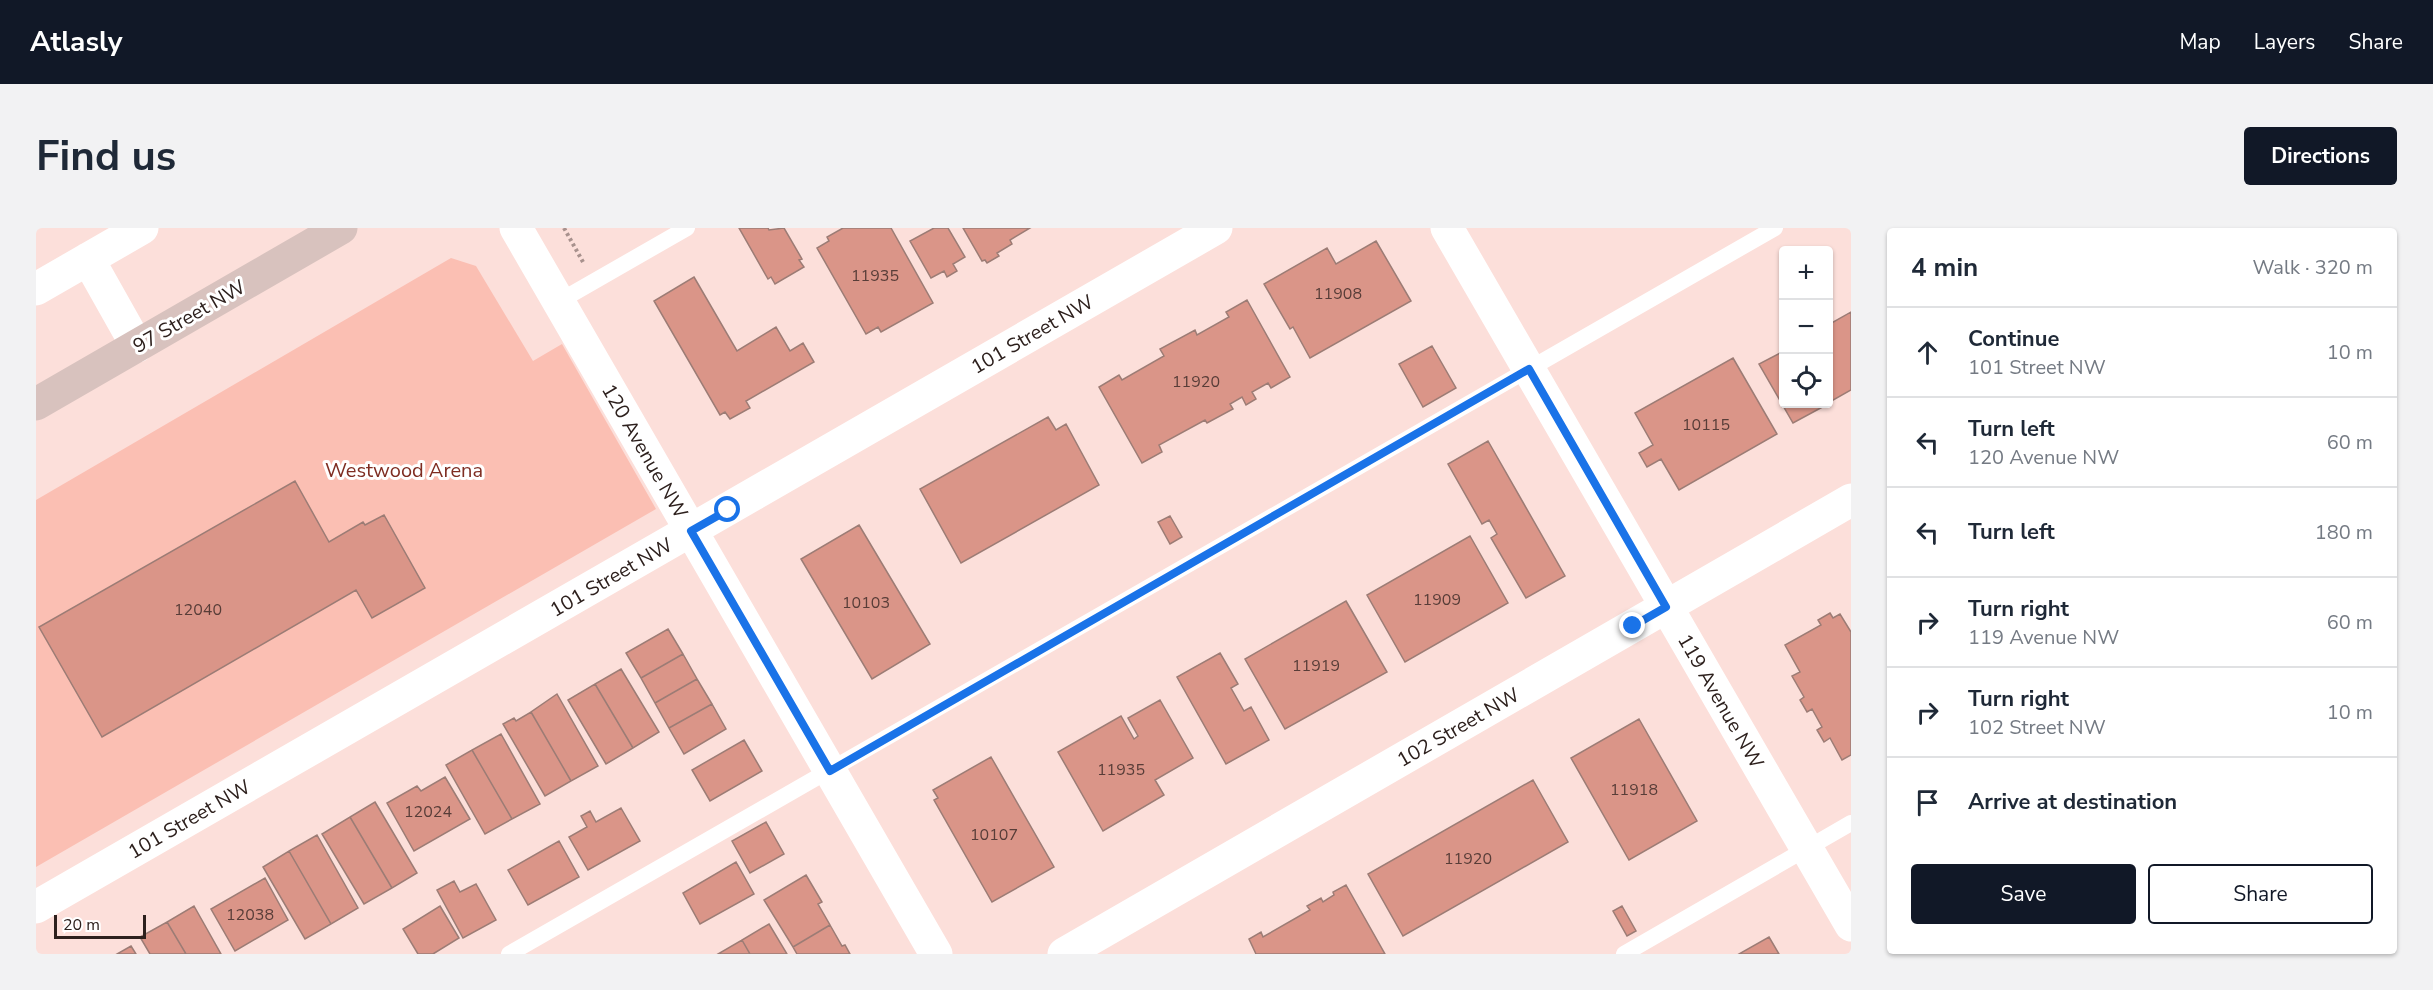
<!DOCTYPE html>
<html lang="en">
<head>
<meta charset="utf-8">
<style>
  body { margin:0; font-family:"Nunito Sans",sans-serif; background:#f2f2f3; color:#1f2937 }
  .controls { position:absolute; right:18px; top:18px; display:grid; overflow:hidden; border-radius:6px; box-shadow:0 2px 4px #0004 }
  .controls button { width:54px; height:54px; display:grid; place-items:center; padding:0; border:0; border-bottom:2px solid #e0e1e3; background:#fff; color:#1f2937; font:30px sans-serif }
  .scale { position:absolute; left:18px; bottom:15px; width:92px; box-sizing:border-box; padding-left:6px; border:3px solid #2d201d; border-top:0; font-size:16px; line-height:21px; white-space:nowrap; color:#2d201d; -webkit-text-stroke:4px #fff; paint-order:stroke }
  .stop { position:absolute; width:18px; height:18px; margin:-14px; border:4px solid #1a73e8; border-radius:50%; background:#fff }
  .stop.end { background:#1a73e8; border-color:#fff; box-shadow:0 2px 6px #0008 }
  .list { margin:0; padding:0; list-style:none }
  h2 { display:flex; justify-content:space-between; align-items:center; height:78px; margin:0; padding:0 24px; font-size:26px }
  h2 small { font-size:20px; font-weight:400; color:#747a83 }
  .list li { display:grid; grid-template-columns:39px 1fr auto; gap:18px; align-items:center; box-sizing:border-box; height:90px; padding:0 24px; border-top:2px solid #e0e1e3 }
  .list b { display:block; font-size:22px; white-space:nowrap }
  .list p { margin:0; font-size:20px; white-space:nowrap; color:#747a83 }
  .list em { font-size:20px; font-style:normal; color:#747a83 }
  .actions { display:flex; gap:12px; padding:18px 24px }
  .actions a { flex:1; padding:14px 0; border:2px solid #111827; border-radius:6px; text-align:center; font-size:21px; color:#111827 }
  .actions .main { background:#111827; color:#fff }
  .icon { flex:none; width:33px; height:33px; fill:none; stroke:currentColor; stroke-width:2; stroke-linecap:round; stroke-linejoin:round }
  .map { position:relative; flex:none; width:1815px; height:726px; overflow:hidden; border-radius:6px }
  header { display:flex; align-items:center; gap:36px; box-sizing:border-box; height:84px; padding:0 30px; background:#111827; color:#fff }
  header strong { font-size:28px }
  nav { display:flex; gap:33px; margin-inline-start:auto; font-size:21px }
  .intro { display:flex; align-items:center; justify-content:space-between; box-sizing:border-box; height:144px; padding:0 36px }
  h1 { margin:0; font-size:42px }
  .button { padding:15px 27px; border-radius:6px; background:#111827; color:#fff; font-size:21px; font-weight:700 }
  main { display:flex; gap:36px; padding:0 36px }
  aside { flex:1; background:#fff; border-radius:6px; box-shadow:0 2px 4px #0004 }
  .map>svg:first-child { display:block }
</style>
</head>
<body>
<header>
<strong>Atlasly</strong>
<nav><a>Map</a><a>Layers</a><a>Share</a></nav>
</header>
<div class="intro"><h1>Find us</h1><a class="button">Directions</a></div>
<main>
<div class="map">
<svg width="1815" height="726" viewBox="0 0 1815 726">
  <rect width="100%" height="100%" fill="#fcdfda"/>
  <path fill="#fbbfb3" d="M415 30 440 38 497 133 526 116 620 281 0 639V272Z"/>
  <path fill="#da9588" stroke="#9c7c75" stroke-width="1.5" d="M703 0H732L733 2 748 0 766 31 763 32 768 39 739 56 735 49 732 51Z
    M807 0H855L897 75 845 104 842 99 830 106 781 20 793 13 791 9Z
    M898 0H912L929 29 917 36 921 43 911 49 908 43 895 50 874 13Z
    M927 0H994L974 12 976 16 961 25 963 28 951 35 949 32 946 33Z
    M1340 13 1375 73 1274 130 1257 99 1254 101 1228 56 1291 20 1300 36Z
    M658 49 701 123 740 99 754 123 767 115 778 134 710 173 714 180 694 191 689 184 684 187 618 73Z
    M1211 72 1254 149 1235 160 1232 155 1216 164 1220 171 1210 177 1206 169 1194 176 1197 181 1171 195 1169 192 1123 217 1126 224 1106 235 1063 159 1083 147 1086 152 1128 128 1124 121 1159 102 1161 107 1193 89 1190 84Z
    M1815 84V162L1792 175V97Z
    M1396 118 1420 160 1387 179 1363 136Z
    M1748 123V176H1792L1757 195 1723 136Z
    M1697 130 1741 206 1643 262 1625 231 1611 239 1603 225 1617 217 1599 185Z
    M1012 189 1020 202 1030 196 1063 257 925 335 884 261Z
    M1452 213 1529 348 1490 370 1455 310 1461 306 1453 292 1446 296 1412 236Z
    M259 253 293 314 327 294 329 297 348 287 389 360 336 390 320 362 66 509 3 399Z
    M1134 288 1146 309 1134 316 1122 294Z
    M823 297 894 416 836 451 765 331Z
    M1434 308 1472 375 1369 434 1331 367Z
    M1310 373 1351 444 1249 501 1209 431Z
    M1794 385 1797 390 1804 386 1815 404V527L1806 532 1794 510 1788 514 1781 502 1786 499 1776 481 1771 484 1764 472 1768 469 1756 448 1764 444 1749 417 1785 397 1782 392Z
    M632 401 647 426 605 450 590 425Z
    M1184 425 1202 456 1195 460 1208 483 1215 479 1233 512 1190 536 1141 449Z
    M647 426 661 451 619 475 605 450Z
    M585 441 623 504 597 520 559 456Z
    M661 451 676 476 633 500 619 475Z
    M559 456 597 520 570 536 532 472Z
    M521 466 562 538 535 553 495 484Z
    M1124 472 1157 530 1119 552 1128 567 1067 603 1022 524 1085 488 1098 511 1102 508 1092 490Z
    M676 476 690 501 648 526 633 500Z
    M495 484 535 553 509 568 467 496 478 490 480 493Z
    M1603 491 1661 593 1593 632 1535 530Z
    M465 506 504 576 476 591 436 522Z
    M708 512 726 543 674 573 656 542Z
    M436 522 476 591 449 606 410 537Z
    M955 529 1018 639 956 674 898 572 902 570 897 562Z
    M409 549 434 591 378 623 351 575 381 558 385 563Z
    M1497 552 1532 614 1367 708 1332 646Z
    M339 574 381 645 356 660 314 589Z
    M585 580 604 613 552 642 533 609 551 599 545 588 554 583 560 594Z
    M314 589 356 660 328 676 286 606Z
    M730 594 748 626 714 645 696 613Z
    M281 607 322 680 295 696 253 623Z
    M523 613 543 649 492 677 472 642Z
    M253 623 295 696 269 711 227 639Z
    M700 634 718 666 664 696 647 665Z
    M770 647 786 674 782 676 794 697 757 719 728 672Z
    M229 650 252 692 199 723 175 681Z
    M418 653 424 664 440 656 460 692 427 710 401 662Z
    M1310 657 1349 726H1220L1213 711 1225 704 1227 709 1274 682 1271 678 1285 670 1287 674 1298 667 1297 664Z
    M158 678 185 726H150L131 694Z
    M404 678 423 710 397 726H382L367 701Z
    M1586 678 1600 703 1591 708 1577 683Z
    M131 694 150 726H114L104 709Z
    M733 696 751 726H714L706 712Z
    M794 697 806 718 809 717 814 726H761L757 719Z
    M1733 709 1743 726H1703Z
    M706 712 714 726H682Z
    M95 718 100 726H81Z"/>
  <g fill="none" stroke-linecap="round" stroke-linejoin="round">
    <path stroke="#a8918d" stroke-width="4" stroke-dasharray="3 3" stroke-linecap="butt" d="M528 0 547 34"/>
    <path stroke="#fff" stroke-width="16" d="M522 74 651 0
      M473 726 1739 0
      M1588 726 1815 595"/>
    <path stroke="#fff" stroke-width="33" d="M480 0 900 726
      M1411 0 1815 697
      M52 31 101 118
      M0 61 106 0
      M0 679 1180 0
      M1028 726 1815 272"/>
    <path stroke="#d8c2be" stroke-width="33" d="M0 176 305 0"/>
  </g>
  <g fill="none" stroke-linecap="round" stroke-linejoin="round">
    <path stroke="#1a73e8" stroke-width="8" d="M692 282 655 303 794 543 1493 141 1630 379 1597 398"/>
  </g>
  <g text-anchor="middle" stroke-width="6" stroke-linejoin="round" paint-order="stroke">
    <g font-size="16" fill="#583d38">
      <text x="839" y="53">11935</text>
      <text x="1302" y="71">11908</text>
      <text x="1160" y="159">11920</text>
      <text x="1670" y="202">10115</text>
      <text x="1401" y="377">11909</text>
      <text x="830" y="380">10103</text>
      <text x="162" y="387">12040</text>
      <text x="1280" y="443">11919</text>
      <text x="1085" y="547">11935</text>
      <text x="1598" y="567">11918</text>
      <text x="392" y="589">12024</text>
      <text x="958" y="612">10107</text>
      <text x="1432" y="636">11920</text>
      <text x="214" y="692">12038</text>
    </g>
    <g font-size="20" fill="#2d201d" stroke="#fff">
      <text transform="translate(153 88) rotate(-30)" y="7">97 Street NW</text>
      <text transform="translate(996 106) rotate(-30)" y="7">101 Street NW</text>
      <text transform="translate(609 223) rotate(60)" y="7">120 Avenue NW</text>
      <text transform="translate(575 349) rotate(-30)" y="7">101 Street NW</text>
      <text transform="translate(1685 473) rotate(60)" y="7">119 Avenue NW</text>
      <text transform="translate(1422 499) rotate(-30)" y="7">102 Street NW</text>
      <text transform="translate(153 591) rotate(-30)" y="7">101 Street NW</text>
    </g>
    <g font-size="20" fill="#7f2d22" stroke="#fff">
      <text x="368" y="249">Westwood Arena</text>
    </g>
  </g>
</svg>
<div class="controls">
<button>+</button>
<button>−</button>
<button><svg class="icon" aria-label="locate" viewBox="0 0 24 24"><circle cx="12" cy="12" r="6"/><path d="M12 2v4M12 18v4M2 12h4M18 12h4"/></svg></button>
</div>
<div class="scale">20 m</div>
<div class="stop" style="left:692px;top:282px"></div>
<div class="stop end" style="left:1597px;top:398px"></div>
</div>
<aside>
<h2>4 min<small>Walk · 320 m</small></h2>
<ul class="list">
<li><svg class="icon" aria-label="ahead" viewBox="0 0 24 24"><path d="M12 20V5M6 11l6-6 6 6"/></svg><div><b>Continue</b><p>101 Street NW</p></div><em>10 m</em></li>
<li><svg class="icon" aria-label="left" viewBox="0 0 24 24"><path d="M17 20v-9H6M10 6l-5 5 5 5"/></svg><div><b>Turn left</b><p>120 Avenue NW</p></div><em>60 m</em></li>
<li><svg class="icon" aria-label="left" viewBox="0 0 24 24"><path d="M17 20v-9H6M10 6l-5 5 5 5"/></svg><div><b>Turn left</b></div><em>180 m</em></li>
<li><svg class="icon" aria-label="right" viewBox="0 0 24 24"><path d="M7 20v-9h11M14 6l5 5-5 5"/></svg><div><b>Turn right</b><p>119 Avenue NW</p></div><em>60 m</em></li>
<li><svg class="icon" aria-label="right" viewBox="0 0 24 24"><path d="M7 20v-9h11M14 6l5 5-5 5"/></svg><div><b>Turn right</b><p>102 Street NW</p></div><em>10 m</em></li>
<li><svg class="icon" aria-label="arrive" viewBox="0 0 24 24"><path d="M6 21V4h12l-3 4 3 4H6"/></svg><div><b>Arrive at destination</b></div></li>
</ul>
<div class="actions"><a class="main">Save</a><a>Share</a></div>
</aside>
</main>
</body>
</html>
